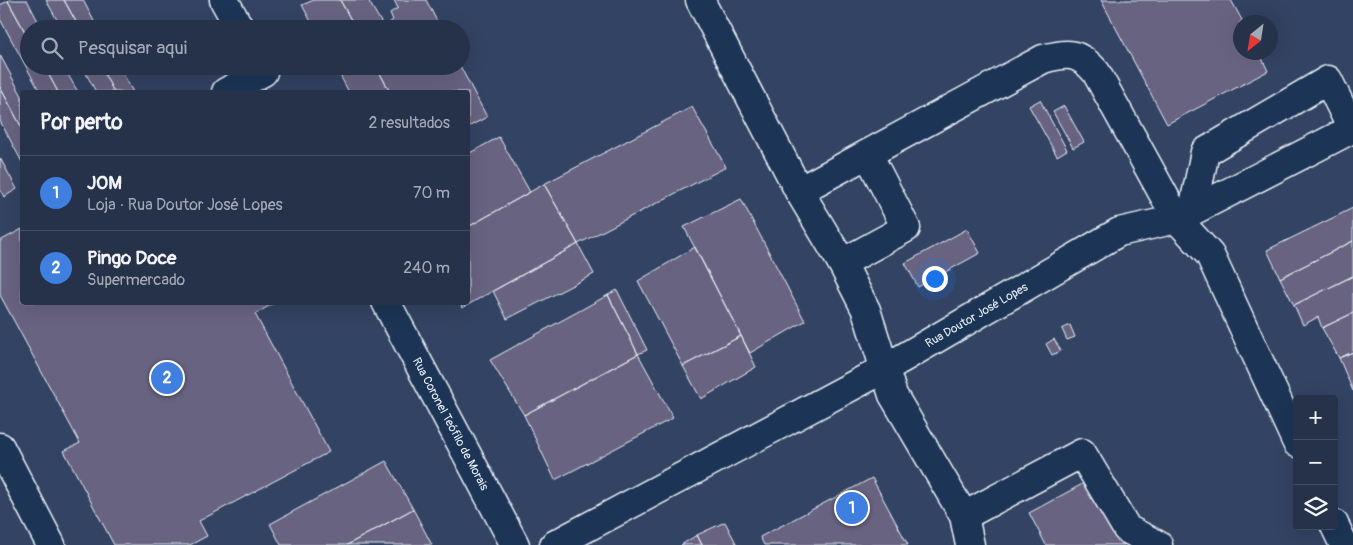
<!DOCTYPE html>
<html lang="pt">
<head>
<meta charset="utf-8">
<style>
  body { margin:0; font-family:Pangolin,sans-serif; background:#2e3a51; color:#f1f3f6 }
  .controls { position:absolute; right:15px; bottom:15px; display:grid; overflow:hidden; border-radius:5px; box-shadow:0 5px 20px #0002 }
  .controls button { width:45px; height:45px; display:grid; place-items:center; padding:0; border:0; border-bottom:1px solid #424d62; background:#26324a; color:#f1f3f6; font:25px sans-serif }
  .compass { position:absolute; left:1233px; top:15px; width:45px; height:45px; border-radius:50%; background:#26324a; box-shadow:0 5px 20px #0002; rotate:210deg }
  .you { position:absolute; left:934px; top:278px; width:18px; height:18px; margin:-12px; border:4px solid #fff; border-radius:50%; background:#1a73e8; box-shadow:0 0 0 8px #1a73e833 }
  .badge { display:grid; place-items:center; width:32px; height:32px; border-radius:50%; background:#e69b98; color:#fff; font-size:16px; font-weight:700 }
  .pin { position:absolute; translate:-50% -50%; border:2px solid #fff; box-shadow:0 1px 5px #0006 }
  .list { margin:0; padding:0; list-style:none }
  h2 { display:flex; justify-content:space-between; align-items:center; height:65px; margin:0; padding:0 20px; font-size:21px }
  h2 small { font-size:16px; font-weight:400; color:#a4aab5 }
  .list li { display:grid; grid-template-columns:32px 1fr auto; gap:15px; align-items:center; box-sizing:border-box; height:75px; padding:0 20px; border-top:1px solid #424d62 }
  .list b { display:block; font-size:19px; white-space:nowrap }
  .list p { margin:0; font-size:16px; white-space:nowrap; color:#a4aab5 }
  .list em { font-size:16px; font-style:normal; color:#a4aab5 }
  .icon { flex:none; width:28px; height:28px; fill:none; stroke:currentColor; stroke-width:2; stroke-linecap:round; stroke-linejoin:round }
  .map { position:relative; flex:none; width:1353px; height:545px; overflow:hidden }
  .search { position:absolute; background:#26324a; box-shadow:0 5px 20px #0002; left:20px; top:20px; width:450px; height:55px; display:flex; align-items:center; gap:12px; box-sizing:border-box; padding:0 18px; border-radius:28px; color:#a4aab5; font-size:19px }
  .panel { position:absolute; background:#26324a; box-shadow:0 5px 20px #0002; left:20px; top:90px; width:450px; height:215px; border-radius:5px }
  .map>svg:first-child { display:block }
</style>
</head>
<body>
<div class="map">
<svg width="1353" height="545" viewBox="0 0 1353 545">
  <rect width="100%" height="100%" fill="#334363"/>
  <filter id="ink" filterUnits="userSpaceOnUse"><feTurbulence type="fractalNoise" baseFrequency=".02" numOctaves="2"/><feDisplacementMap in="SourceGraphic" scale="10" xChannelSelector="R" yChannelSelector="G"/><feConvolveMatrix kernelMatrix="1 2 1 2 8 2 1 2 1" color-interpolation-filters="sRGB"/></filter>
  <g filter="url(#ink)">
    <path fill="#676380" stroke="#e8f1f8" d="M9 0H27L42 29H29V39L8 1Z
      M46 0H64L80 29H62Z
      M64 0H83L98 29H80Z
      M314 0H340L356 29H315L302 5Z
      M340 0H368L384 27 393 20 390 13 398 8 394 0H426L441 29H356Z
      M1101 0H1231L1243 22H1240V52H1259L1268 71 1167 124Z
      M8 1 29 39V66H44L58 92H40L0 19V5Z
      M0 55 22 96V128L0 87Z
      M44 66H63L78 92H58Z
      M82 66H100L114 92H96Z
      M100 66H119L133 92H114Z
      M335 66H376L390 92H349Z
      M376 66H460L487 117 468 127V92H390Z
      M0 87 22 128V162L0 121Z
      M1040 100 1067 150 1057 156 1029 106Z
      M1064 106 1084 142 1073 148 1053 112Z
      M692 107 726 167 578 244 544 184Z
      M499 137 530 192 468 227V154Z
      M0 158 17 189 4 197 0 189Z
      M544 184 578 244 462 308 460 302H468V227Z
      M741 199 805 321 750 353 684 227Z
      M1353 208V241L1280 278 1267 250Z
      M22 229V302H276L255 314 329 452 199 521 207 536 190 545H114L64 451 80 443 0 295V241Z
      M967 229 980 253 918 287 905 263Z
      M1353 241V276L1294 305 1280 278Z
      M578 244 594 274 507 319 493 291Z
      M695 247 741 336 683 366 638 281Z
      M1353 276V313L1322 328 1318 317 1303 325 1294 305Z
      M617 290 647 350 638 354 608 295Z
      M608 295 638 354 524 415 490 360Z
      M1353 313V352L1339 358 1322 328Z
      M1070 325 1075 337 1067 340 1062 329Z
      M741 336 756 367 701 399 683 366Z
      M1054 339 1061 351 1052 355 1046 344Z
      M1353 352V391L1339 358Z
      M638 354 673 418 555 480 524 415Z
      M386 461 413 509 347 545H281L270 524Z
      M872 478 908 545H764L760 537Z
      M1088 481 1124 545H1046L1029 513Z
      M413 509 432 545H347Z
      M725 522 737 545H702L697 535Z
      M697 535 702 545H681Z"/>
    <g fill="none" stroke-linecap="round" stroke-linejoin="round">
      <g stroke="#e8f1f8" stroke-width="31">
        <g id="minor">
          <path d="M224 0 240 29"/>
          <path d="M700 0 799 191 842 263 866 310 893 395 964 516 970 545"/>
          <path d="M226 92 263 72"/>
          <path d="M799 191 1043 59C1068 52 1079 52 1096 72L1177 219 1210 255 1297 443"/>
          <path d="M842 263 906 228 868 154"/>
          <path id="s1" d="M386 302 515 545"/>
          <path d="M0 447 51 545"/>
          <path d="M964 516 1082 453 1127 529 1158 545"/>
          <path d="M1334 524 1344 545"/>
          <path id="s2" d="M554 545 884 369 1119 232 1177 219 1352 129 1328 80 1205 152 1193 210"/>
        </g>
      </g>
      <use href="#minor" stroke="#1d3557" stroke-width="28"/>
    </g>
  </g>
  <g text-anchor="middle" stroke-width="4" stroke-linejoin="round" paint-order="stroke">
    <g font-size="12" fill="#e8f1f8" stroke="#1d3557">
      <text dy="4" stroke="none"><textPath href="#s2" startOffset="481">Rua Doutor José Lopes</textPath></text>
      <text dy="4" stroke="none"><textPath href="#s1" startOffset="138">Rua Coronel Teófilo de Morais</textPath></text>
    </g>
  </g>
</svg>
<div class="controls">
<button>+</button>
<button>−</button>
<button><svg class="icon" aria-label="layers" viewBox="0 0 24 24"><path d="M12 4l9 5-9 5-9-5zM3 14l9 5 9-5"/></svg></button>
</div>
<svg class="compass" viewBox="-18 -18 36 36"><path d="M0-13l5 13h-10z" fill="#e53935"/><path d="M0 13l5-13h-10z" fill="#a4aab5"/></svg>
<div class="you"></div>
<div class="pin badge" style="left:852px;top:508px;background:#3f7fe0">1</div>
<div class="pin badge" style="left:167px;top:378px;background:#3f7fe0">2</div>
<div class="search"><svg class="icon" aria-label="search" viewBox="0 0 24 24"><circle cx="10" cy="10" r="6"/><path d="M15 15l6 6"/></svg>Pesquisar aqui</div>
<section class="panel">
<h2>Por perto<small>2 resultados</small></h2>
<ul class="list">
<li><span class="badge" style="background:#3f7fe0">1</span><div><b>JOM</b><p>Loja · Rua Doutor José Lopes</p></div><em>70 m</em></li>
<li><span class="badge" style="background:#3f7fe0">2</span><div><b>Pingo Doce</b><p>Supermercado</p></div><em>240 m</em></li>
</ul>
</section>
</div>
</body>
</html>
